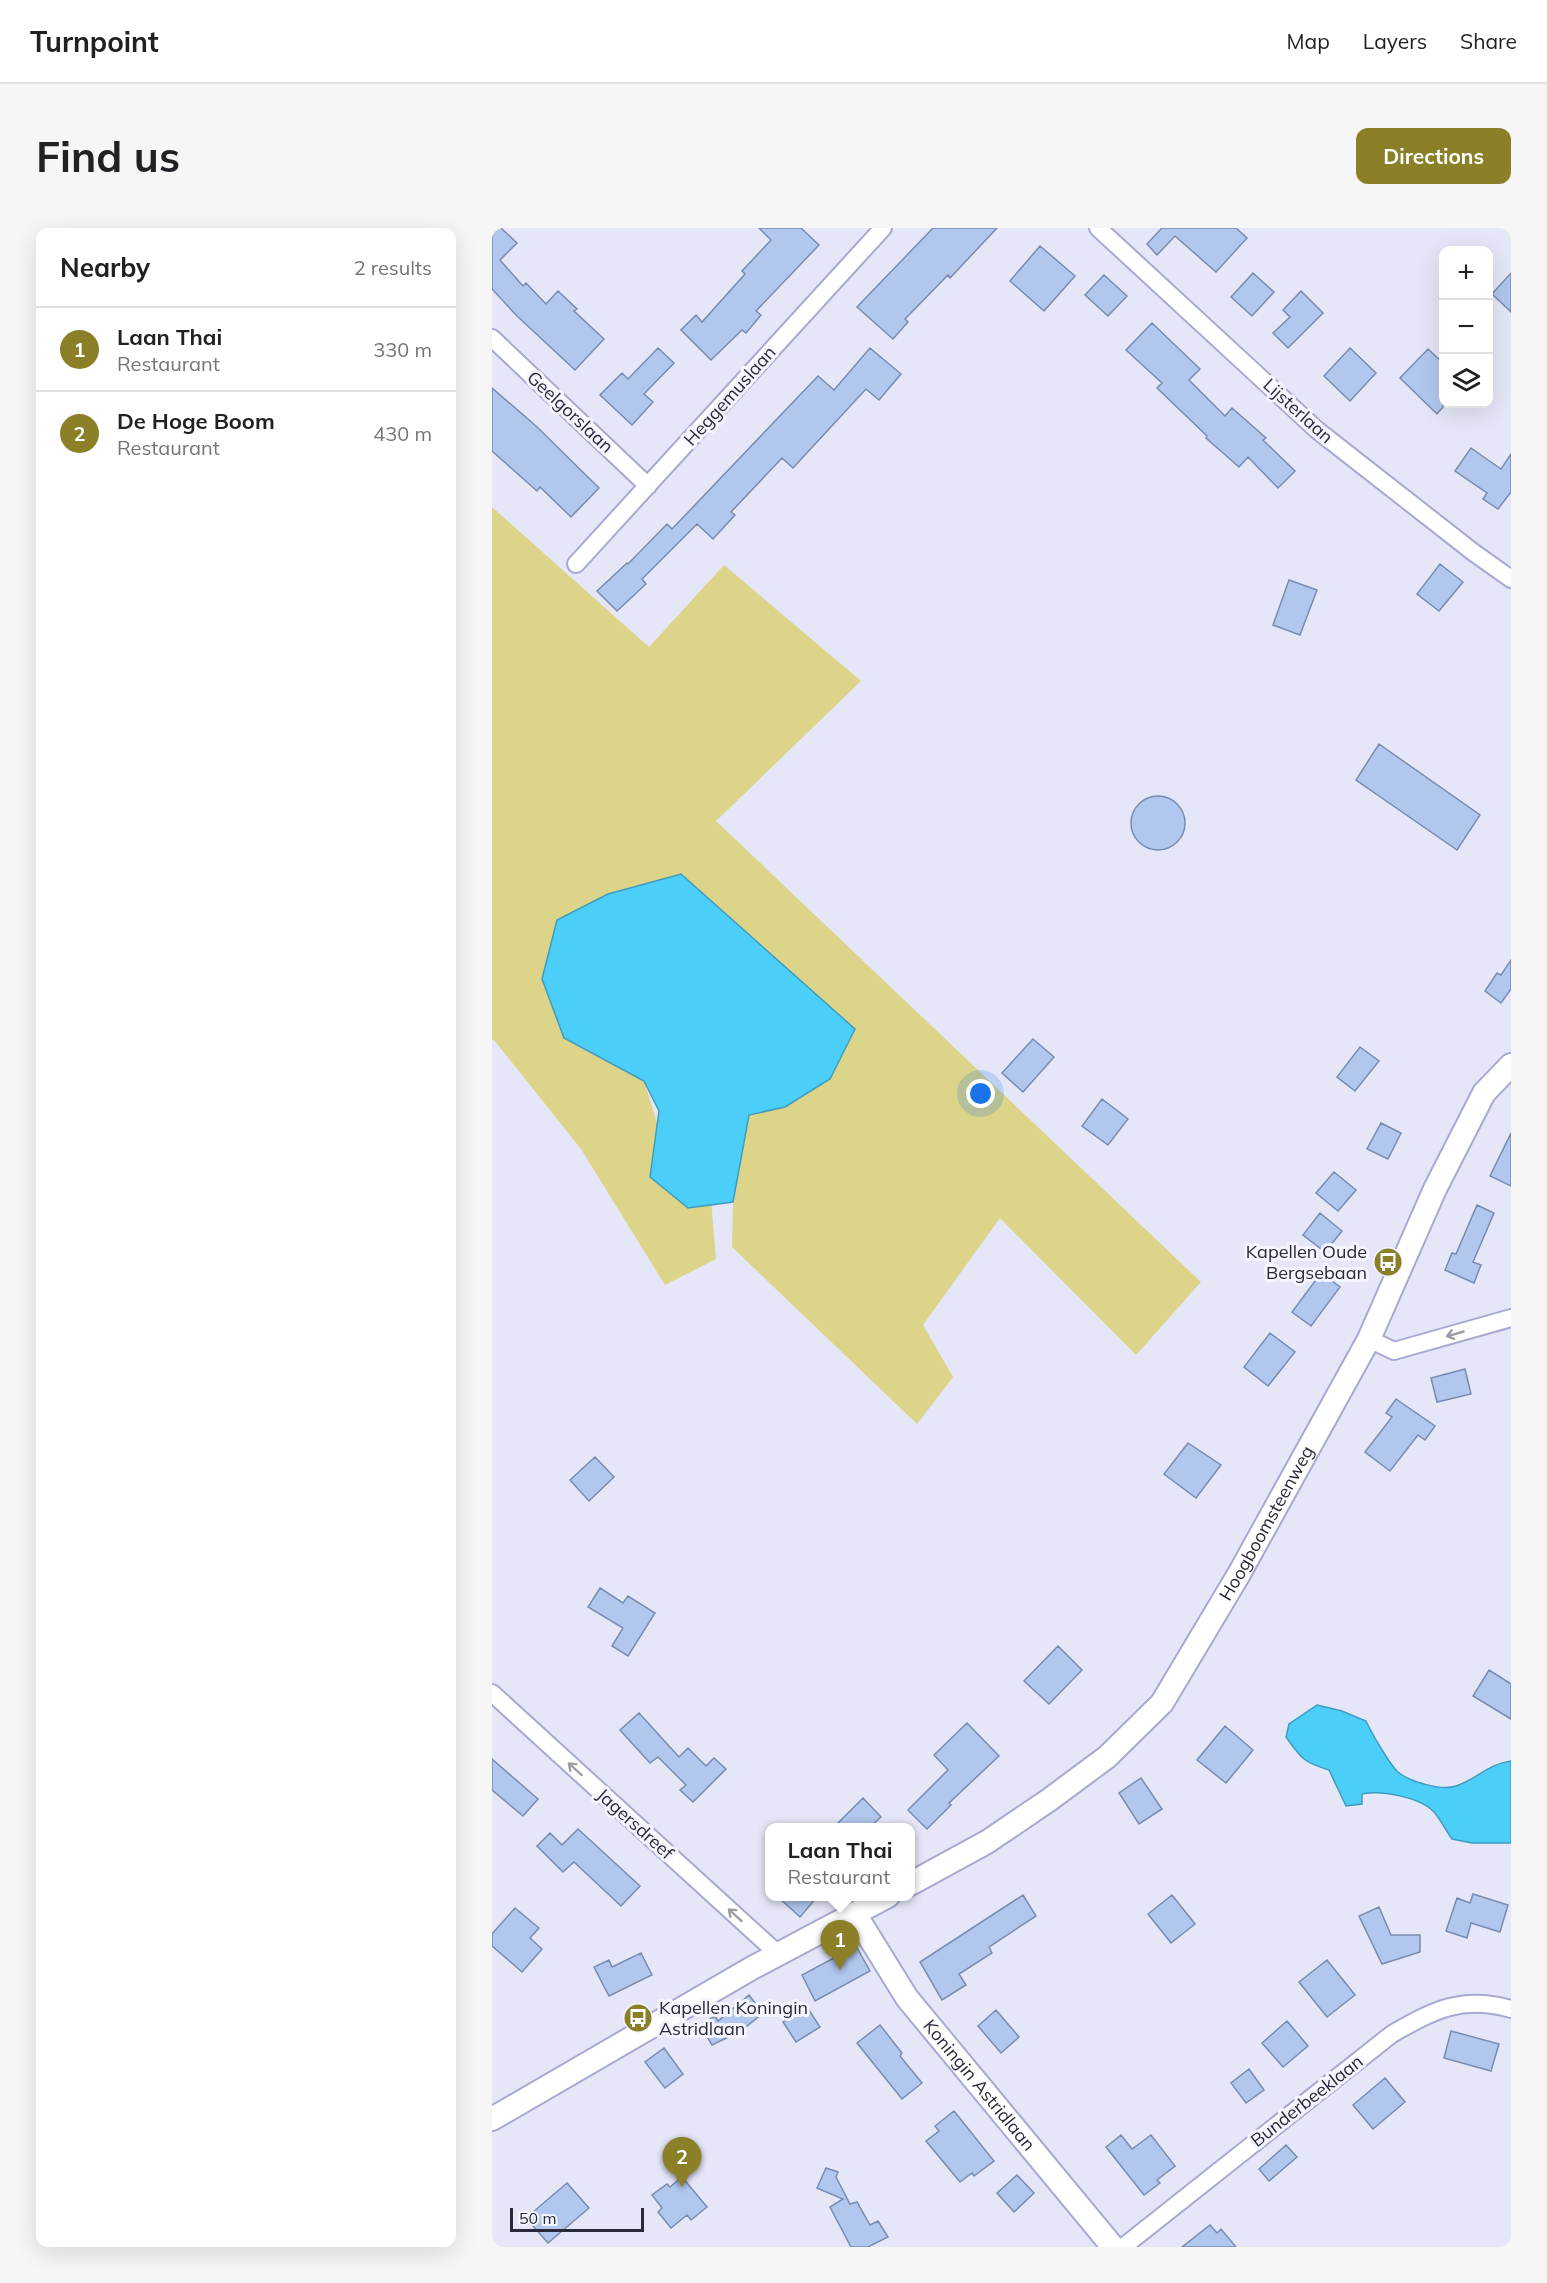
<!DOCTYPE html>
<html lang="en">
<head>
<meta charset="utf-8">
<style>
  body { margin:0; font-family:Mulish,sans-serif; background:#f6f6f6; color:#202124 }
  .controls { position:absolute; right:18px; top:18px; display:grid; overflow:hidden; border-radius:12px; box-shadow:0 6px 24px #0002 }
  .controls button { width:54px; height:54px; display:grid; place-items:center; padding:0; border:0; border-bottom:2px solid #e0e0e0; background:#fff; color:#202124; font:30px sans-serif }
  .scale { position:absolute; left:18px; bottom:15px; width:134px; box-sizing:border-box; padding-left:6px; border:3px solid #282939; border-top:0; font-size:16px; line-height:21px; white-space:nowrap; color:#282939; -webkit-text-stroke:4px #f4f5fe; paint-order:stroke }
  .you { position:absolute; left:489px; top:866px; width:21px; height:21px; margin:-15px; border:4px solid #fff; border-radius:50%; background:#1a73e8; box-shadow:0 0 0 9px #1a73e833 }
  .badge { display:grid; place-items:center; width:39px; height:39px; border-radius:50%; background:#8b8028; color:#fff; font-size:20px; font-weight:700 }
  .pin { position:absolute; translate:-50% -50px; filter:drop-shadow(0 2px 3px #0008) }
  .pin::after { content:''; position:absolute; top:32px; width:21px; height:18px; background:inherit; clip-path:polygon(0 0,100% 0,50% 100%) }
  .popup { position:absolute; left:273px; top:1595px; width:150px; height:78px; box-sizing:border-box; display:grid; place-content:center; border-radius:12px; background:#fff; filter:drop-shadow(0 2px 4px #0005); font-size:20px; white-space:nowrap; color:#757577 }
  .popup b { font-size:22px; color:#202124 }
  .popup::after { content:''; position:absolute; left:50%; top:100%; margin-left:-12px; border:12px solid transparent; border-top-color:#fff }
  .list { margin:0; padding:0; list-style:none }
  h2 { display:flex; justify-content:space-between; align-items:center; height:78px; margin:0; padding:0 24px; font-size:26px }
  h2 small { font-size:20px; font-weight:400; color:#757577 }
  .list li { display:grid; grid-template-columns:39px 1fr auto; gap:18px; align-items:center; box-sizing:border-box; height:84px; padding:0 24px; border-top:2px solid #e0e0e0 }
  .list b { display:block; font-size:22px; white-space:nowrap }
  .list p { margin:0; font-size:20px; white-space:nowrap; color:#757577 }
  .list em { font-size:20px; font-style:normal; color:#757577 }
  .icon { flex:none; width:33px; height:33px; fill:none; stroke:currentColor; stroke-width:2; stroke-linecap:round; stroke-linejoin:round }
  .map { position:relative; flex:none; width:1019px; height:2019px; overflow:hidden; border-radius:12px }
  header { display:flex; align-items:center; gap:36px; box-sizing:border-box; height:84px; padding:0 30px; background:#fff; border-bottom:2px solid #e0e0e0 }
  header strong { font-size:28px }
  nav { display:flex; gap:33px; margin-inline-start:auto; font-size:21px }
  .intro { display:flex; align-items:center; justify-content:space-between; box-sizing:border-box; height:144px; padding:0 36px }
  h1 { margin:0; font-size:42px }
  .button { padding:15px 27px; border-radius:12px; background:#8b8028; color:#fff; font-size:21px; font-weight:700 }
  main { display:flex; gap:36px; padding:0 36px }
  aside { flex:1; background:#fff; border-radius:12px; box-shadow:0 6px 24px #0002 }
  .map>svg:first-child { display:block }
</style>
</head>
<body>
<header>
<strong>Turnpoint</strong>
<nav><a>Map</a><a>Layers</a><a>Share</a></nav>
</header>
<div class="intro"><h1>Find us</h1><a class="button">Directions</a></div>
<main>
<aside>
<h2>Nearby<small>2 results</small></h2>
<ul class="list">
<li><span class="badge">1</span><div><b>Laan Thai</b><p>Restaurant</p></div><em>330 m</em></li>
<li><span class="badge">2</span><div><b>De Hoge Boom</b><p>Restaurant</p></div><em>430 m</em></li>
</ul>
</aside>
<div class="map">
<svg width="1019" height="2019" viewBox="0 0 1019 2019">
  <rect width="100%" height="100%" fill="#e5e7f8"/>
  <path fill="#dcd488" d="M0 279 157 419 232 337 369 453 224 593 709 1054 644 1127 508 990 431 1097 461 1149 425 1196 240 1019 241 974 257 887 293 879 72 810 152 853 176 930 219 972 224 1031 173 1057 89 921 2 812H0Z"/>
  <path fill="#4bcef7" stroke="#409cbe" stroke-width="1.5" d="M189 646 363 801 338 851 293 879 257 887 241 974 196 980 158 949 167 883 152 853 72 810 50 751 65 692 116 666Z
    M825 1477 850 1483 874 1493C879 1504 898 1537 906 1544 918 1554 950 1563 964 1558 985 1551 996 1536 1019 1533V1615H980L960 1611C954 1603 949 1592 942 1584 928 1569 889 1562 870 1566V1576L854 1578 837 1542C811 1534 810 1531 794 1509L797 1496Z"/>
  <path fill="#b2c7ee" stroke="#788cb1" stroke-width="1.5" d="M0 0H9L25 15 8 32 31 58 34 55 54 76 66 63 85 81 82 83 112 111 83 142 25 88 0 61Z
    M267 0H309L327 17 264 83 269 87 254 105 250 102 219 132 189 102 204 87 210 94 253 46 250 43 279 12Z
    M441 0H505L458 50 456 47 413 91 416 94 401 111 365 79Z
    M670 0H744L755 10 724 44 683 8 665 27 655 16Z
    M548 18 583 48 552 83 518 53Z
    M761 45 782 64 760 88 739 69Z
    M1019 45V84L1000 66Z
    M612 47 635 68 616 88 593 67Z
    M809 63 831 85 796 120 781 105 798 89 791 82Z
    M660 95 708 141 697 152 733 188 740 180 774 210 771 212 803 243 786 260 756 229 747 239 714 210 715 208 665 160 670 155 634 122Z
    M166 120 182 135 152 166 161 174 140 197 108 167 130 145 136 151Z
    M378 120 409 146 387 172 374 161 301 240 290 230 239 284 243 287 221 311 205 296 150 351 154 356 125 383 105 363 135 335 136 336 175 296 180 301 326 148 342 162Z
    M858 120 884 145 858 173 832 148Z
    M936 121 951 135V179L945 186 908 150Z
    M0 160 44 198 107 260 79 289 48 259 45 263 0 223Z
    M979 220 1009 241 1019 226V264L1006 281 991 271 995 265 963 243Z
    M948 336 971 354 947 383 925 366Z
    M797 352 825 362 808 407 781 397Z
    M887 516 988 587 965 622 864 552Z
    M639 595a27 27 0 1 1 54 0a27 27 0 1 1-54 0Z
    M1019 732V761L1009 775 993 763 1005 745 1009 747Z
    M541 811 562 829 531 864 510 845Z
    M868 819 887 833 863 863 845 849Z
    M610 871 636 891 616 917 590 898Z
    M889 895 909 905 896 931 875 921Z
    M1019 905V958L998 948Z
    M842 944 864 962 846 983 824 965Z
    M985 977 1002 985 981 1034 989 1037 982 1055 953 1042 960 1025 964 1026Z
    M828 985 850 1003 833 1024 811 1007Z
    M829 1045 848 1059 819 1098 800 1084Z
    M778 1105 803 1124 776 1158 752 1139Z
    M973 1141 979 1166 945 1174 939 1150Z
    M904 1171 943 1198 933 1212 926 1207 898 1243 873 1224 900 1189 894 1185Z
    M696 1215 729 1237 704 1270 672 1246Z
    M103 1229 122 1249 97 1273 78 1252Z
    M108 1360 131 1375 136 1368 163 1385 136 1428 120 1418 131 1400 96 1379Z
    M566 1418 590 1442 557 1476 532 1453Z
    M997 1442 1019 1456V1491L981 1468Z
    M147 1485 187 1529 196 1520 214 1538 222 1530 234 1541 201 1574 188 1562 194 1557 166 1529 158 1535 128 1502Z
    M475 1495 507 1528 457 1575 459 1577 435 1601 416 1582 456 1542 442 1527Z
    M733 1498 761 1522 734 1555 705 1532Z
    M0 1531 46 1571 31 1588 0 1562Z
    M649 1550 670 1581 647 1596 627 1565Z
    M371 1570 389 1589 378 1599H342Z
    M86 1601 148 1658 129 1678 82 1634 71 1644 45 1618 58 1605 70 1617Z
    M981 1666 1016 1677 1008 1704 979 1695 975 1710 954 1703 965 1670 978 1675Z
    M531 1667 544 1688 497 1719 500 1725 467 1746 474 1757 450 1772 428 1734Z
    M680 1667 703 1696 679 1715 656 1686Z
    M285 1668H326L308 1689Z
    M887 1679 899 1707H928V1724L890 1736 867 1688Z
    M23 1680 47 1700 38 1710 50 1721 30 1744 0 1718V1706Z
    M364 1718 378 1743 323 1773 310 1747Z
    M149 1725 160 1747 117 1768 102 1739 117 1732 120 1739Z
    M835 1732 863 1767 835 1789 807 1754Z
    M257 1767 271 1785 249 1803 220 1817 208 1797 223 1788 226 1793Z
    M315 1779 328 1799 304 1814 291 1794Z
    M504 1782 527 1809 509 1825 486 1798Z
    M795 1793 816 1818 791 1839 770 1815Z
    M388 1797 410 1825 408 1828 430 1855 410 1871 365 1815Z
    M959 1803 1007 1816 999 1843 952 1830Z
    M172 1820 191 1846 173 1860 153 1834Z
    M757 1841 772 1862 754 1875 739 1855Z
    M893 1850 913 1874 881 1901 861 1877Z
    M462 1883 502 1933 482 1948 480 1945 468 1954 434 1913 447 1903 443 1898Z
    M629 1907 640 1921 659 1907 683 1938 665 1952 668 1955 652 1967 614 1919Z
    M794 1917 805 1929 777 1953 767 1941Z
    M334 1940 346 1944 344 1949 358 1976 365 1974 378 1997 386 1993 396 2009 376 2019H359L338 1979 351 1971 325 1960Z
    M525 1947 542 1965 522 1984 505 1965Z
    M190 1949 215 1979 199 1992 195 1987 179 2000 166 1984 170 1980 160 1967 175 1956 178 1959Z
    M75 1955 97 1980 56 2015 34 1990Z
    M718 1997 725 2005 729 2001 744 2019H690Z"/>
  <g fill="none" stroke-linecap="round" stroke-linejoin="round">
    <g stroke="#a7a9d3" stroke-width="20">
      <path id="street" d="M606 0 825 202 981 324 1019 351
        M0 110 156 258
        M84 336 391 0
        M877 1111 902 1123 1019 1090
        M0 1465 286 1726
        M631 2019 900 1806C942 1782 970 1767 1019 1781"/>
    </g>
    <g stroke="#a7a9d3" stroke-width="26">
      <g id="secondary">
        <path id="s1" d="M418 1656 495 1614 557 1572 615 1529 670 1475 747 1346 877 1111 943 961 992 865 1019 837"/>
        <path id="s2" d="M363 1686 415 1770 621 2019"/>
        <path d="M0 1891 260 1740 396 1668"/>
      </g>
    </g>
    <use href="#street" stroke="#fff" stroke-width="16"/>
    <use href="#secondary" stroke="#fff" stroke-width="22"/>
  </g>
  <defs><path id="oneway-shaft" d="M-6 0H5M1.5-3L5.5 0L1.5 3" fill="none" stroke-width="1.6" stroke-linecap="round" stroke-linejoin="round" transform="scale(1.5)"/></defs>
  <g stroke="#9e9fa6">
    <use href="#oneway-shaft" transform="translate(963 1106) rotate(164)"/>
    <use href="#oneway-shaft" transform="translate(83 1541) rotate(-138)"/>
    <use href="#oneway-shaft" transform="translate(243 1687) rotate(-138)"/>
  </g>
  <defs>
    <g id="bus-disc" transform="scale(1.5)"><circle r="9.5" fill="#8b8028" stroke="#f4f5fe"/><path d="M-5-6H5V4H4V6H2V4H-2V6H-4V4H-5ZM-3.5-4V0h7V-4ZM-3.5 1.2v1.5H-2V1.2ZM2 1.2v1.5H3.5V1.2Z" fill="#fff"/></g>
  </defs>
  <g fill-rule="evenodd">
    <use href="#bus-disc" x="896" y="1034"/>
    <use href="#bus-disc" x="146" y="1790"/>
  </g>
  <g text-anchor="middle" stroke-width="6" stroke-linejoin="round" paint-order="stroke">
    <g font-size="18" fill="#282939" stroke="#f4f5fe">
      <text transform="translate(238 168) rotate(-48)" y="6">Heggemuslaan</text>
      <text transform="translate(806 183) rotate(42)" y="6">Lijsterlaan</text>
      <text transform="translate(78 184) rotate(43)" y="6">Geelgorslaan</text>
      <text dy="6" stroke="none"><textPath href="#s1" startOffset="520">Hoogboomsteenweg</textPath></text>
      <text transform="translate(143 1596) rotate(42)" y="6">Jagersdreef</text>
      <text dy="6" stroke="none"><textPath href="#s2" startOffset="212">Koningin Astridlaan</textPath></text>
      <text transform="translate(815 1873) rotate(-38)" y="6">Bunderbeeklaan</text>
    </g>
    <g font-size="18" fill="#282939" stroke="#f4f5fe" text-anchor="end">
      <text x="875" y="1030">Kapellen Oude<tspan x="875" dy="21">Bergsebaan</tspan></text>
      <text x="167" y="1786" text-anchor="start">Kapellen Koningin<tspan x="167" dy="21">Astridlaan</tspan></text>
    </g>
  </g>
</svg>
<div class="controls">
<button>+</button>
<button>−</button>
<button><svg class="icon" aria-label="layers" viewBox="0 0 24 24"><path d="M12 4l9 5-9 5-9-5zM3 14l9 5 9-5"/></svg></button>
</div>
<div class="scale">50 m</div>
<div class="you"></div>
<div class="pin badge" style="left:348px;top:1742px">1</div>
<div class="popup"><b>Laan Thai</b>Restaurant</div>
<div class="pin badge" style="left:190px;top:1959px">2</div>
</div>
</main>
</body>
</html>
